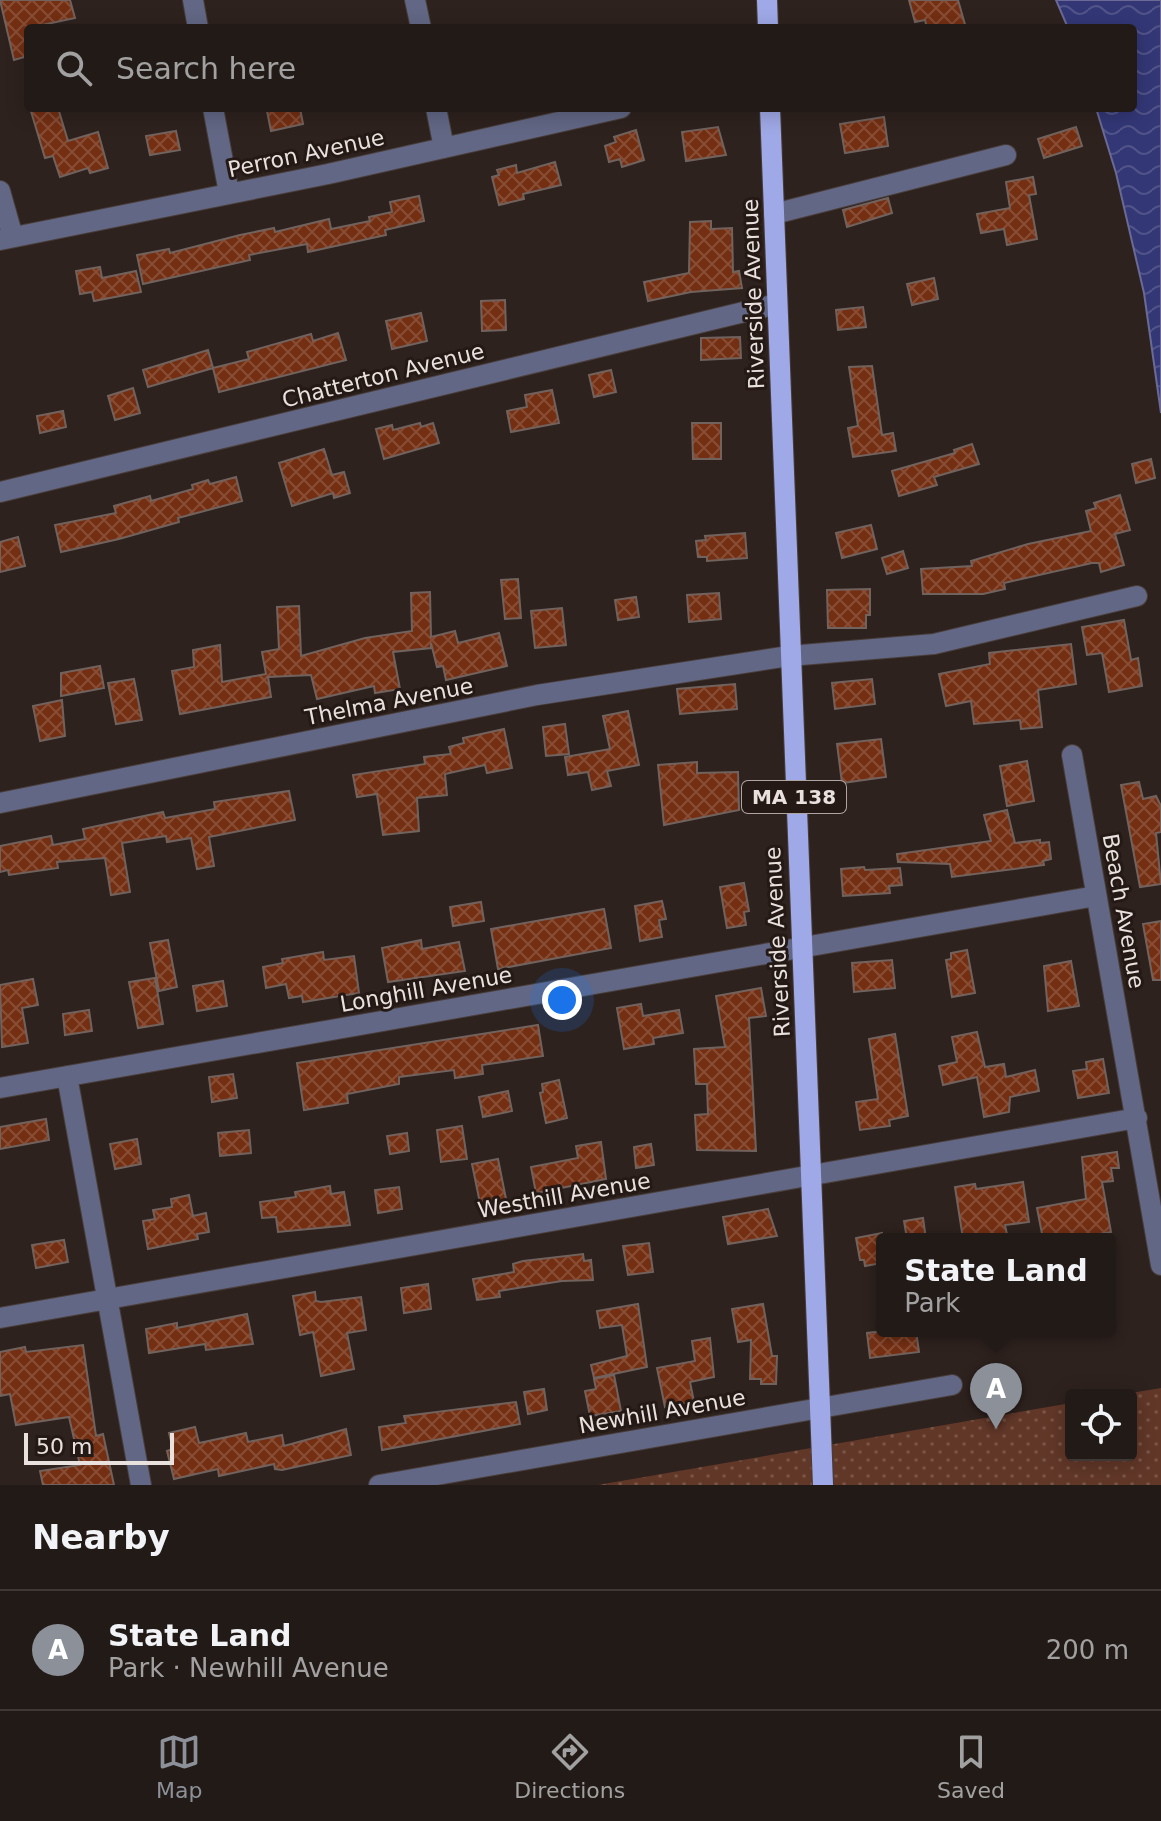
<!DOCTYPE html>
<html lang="en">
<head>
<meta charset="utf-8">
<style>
  body { margin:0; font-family:"DejaVu Sans",sans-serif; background:#2e2723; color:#f1f3f6 }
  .controls { position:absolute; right:24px; bottom:24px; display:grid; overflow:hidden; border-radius:8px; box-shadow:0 4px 20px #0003 }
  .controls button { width:72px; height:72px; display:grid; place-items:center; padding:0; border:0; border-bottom:2px solid #3f3835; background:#221a16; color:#f1f3f6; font:40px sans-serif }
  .scale { position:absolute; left:24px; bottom:20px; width:150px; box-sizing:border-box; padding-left:8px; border:4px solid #e9e1de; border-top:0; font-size:22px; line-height:28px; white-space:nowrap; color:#e9e1de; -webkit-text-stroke:6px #241915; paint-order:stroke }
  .you { position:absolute; left:562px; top:1000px; width:28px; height:28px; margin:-20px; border:6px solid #fff; border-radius:50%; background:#1a73e8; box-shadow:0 0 0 12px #1a73e833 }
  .badge { display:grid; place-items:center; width:52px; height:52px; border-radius:50%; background:#8c9099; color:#fff; font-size:26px; font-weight:700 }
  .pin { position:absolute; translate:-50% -66px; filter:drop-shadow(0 2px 4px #0008) }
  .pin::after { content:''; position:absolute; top:42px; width:28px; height:24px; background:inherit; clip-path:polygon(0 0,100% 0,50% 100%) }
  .popup { position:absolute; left:876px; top:1233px; width:240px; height:104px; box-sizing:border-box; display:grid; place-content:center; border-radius:8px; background:#221a16; filter:drop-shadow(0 2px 6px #0005); font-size:26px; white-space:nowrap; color:#a2a1a1 }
  .popup b { font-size:30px; color:#f1f3f6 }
  .popup::after { content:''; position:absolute; left:50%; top:100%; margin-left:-16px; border:16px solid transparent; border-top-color:#221a16 }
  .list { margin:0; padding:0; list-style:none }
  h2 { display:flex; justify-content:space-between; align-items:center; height:104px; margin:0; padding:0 32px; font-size:34px }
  h2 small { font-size:26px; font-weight:400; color:#a2a1a1 }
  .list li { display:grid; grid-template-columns:52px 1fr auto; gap:24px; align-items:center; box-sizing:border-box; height:120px; padding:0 32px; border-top:2px solid #3f3835 }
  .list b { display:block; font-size:30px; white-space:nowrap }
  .list p { margin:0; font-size:26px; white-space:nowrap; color:#a2a1a1 }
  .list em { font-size:26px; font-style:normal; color:#a2a1a1 }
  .icon { flex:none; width:44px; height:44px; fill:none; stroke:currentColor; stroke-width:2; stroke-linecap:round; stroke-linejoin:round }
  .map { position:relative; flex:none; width:1161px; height:1485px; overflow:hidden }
  .search { position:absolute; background:#221a16; box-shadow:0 4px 20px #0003; left:24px; right:24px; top:24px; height:88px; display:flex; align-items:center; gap:20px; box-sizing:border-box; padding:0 28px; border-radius:8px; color:#a2a1a1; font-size:30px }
  .sheet { height:224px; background:#221a16 }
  nav { display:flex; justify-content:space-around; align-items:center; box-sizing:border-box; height:112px; border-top:2px solid #3f3835; background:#221a16; font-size:22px; color:#a2a1a1 }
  nav a { display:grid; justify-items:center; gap:4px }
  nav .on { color:#8c9099 }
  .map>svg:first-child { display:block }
</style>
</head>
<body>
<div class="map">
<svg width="1161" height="1485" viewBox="0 0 1161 1485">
  <defs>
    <pattern id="park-dots" width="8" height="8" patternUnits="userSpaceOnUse" patternTransform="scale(2)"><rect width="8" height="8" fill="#613728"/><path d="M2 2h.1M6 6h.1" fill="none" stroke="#785447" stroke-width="1.8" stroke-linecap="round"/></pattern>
    <pattern id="water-waves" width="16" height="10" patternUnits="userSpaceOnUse" patternTransform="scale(2)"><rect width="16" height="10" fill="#333776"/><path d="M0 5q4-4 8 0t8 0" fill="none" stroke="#515489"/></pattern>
    <pattern id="building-cross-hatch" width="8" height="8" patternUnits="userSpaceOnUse" patternTransform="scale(2)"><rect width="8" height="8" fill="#742f13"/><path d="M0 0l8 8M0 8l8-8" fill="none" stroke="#884d35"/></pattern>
  </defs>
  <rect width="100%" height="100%" fill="#2e221e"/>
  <path fill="url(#park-dots)" d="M1161 1388V1485H598L1071 1403V1455H1131V1395H1119Z"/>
  <path fill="url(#water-waves)" stroke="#6a6a95" stroke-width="2" d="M1056 0H1161V413L1144 293 1116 173 1096 108H1133V28H1068Z"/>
  <path fill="url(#building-cross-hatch)" stroke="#71625d" stroke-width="2" d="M0 0H70L75 18 28 28V56L14 60Z
    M909 0H958L966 28H927L925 20 915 22Z
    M30 108H58L68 141 98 132 108 168 90 173 88 168 60 177 53 156 45 158Z
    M283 108H300L303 124 271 131 267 111Z
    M884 117 888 146 845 153 840 124Z
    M718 127 726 155 686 161 682 132Z
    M1076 127 1082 146 1044 158 1038 139Z
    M636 130 644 160 622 167 620 159 609 162 605 146 616 142 614 137Z
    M176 131 180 150 150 155 146 136Z
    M555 162 561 185 523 194 524 199 499 205 492 177 499 175 497 170 516 165 517 173Z
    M1033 177 1036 194 1029 195 1037 239 1007 245 1004 229 981 233 977 214 1010 208 1006 182Z
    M419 196 424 221 385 230 386 235 308 252 307 244 249 255 250 260 143 284 137 255 169 249 170 253 240 235 274 228 275 232 329 219 331 229 370 221 369 217 392 212 390 202Z
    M888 198 892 213 847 227 843 210Z
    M711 221V229L732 228 733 272 739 271 742 288 691 292 648 301 644 282 689 273 690 222Z
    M100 267 102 278 136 271 141 292 94 301 92 292 80 294 76 271Z
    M934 278 938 299 912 305 907 284Z
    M505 300 506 330 482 331 481 301Z
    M863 307 866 327 838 330 836 310Z
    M421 313 427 341 392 349 386 321Z
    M338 333 346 360 219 392 213 368 249 359 247 352 311 334 313 341Z
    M740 337 741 358 701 360V338Z
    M208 350 213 368 148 387 143 370Z
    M872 366 882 435 893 433 896 451 853 457 848 428 858 426 849 367Z
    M611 370 616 392 594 397 589 375Z
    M133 388 140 413 115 420 108 396Z
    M552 390 559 423 511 432 507 411 527 407 525 395Z
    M63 411 66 427 40 433 37 416Z
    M420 423 421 427 433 423 439 443 384 459 376 429 392 425 393 430Z
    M692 423H721V459H693Z
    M972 444 979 464 934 477 937 485 899 496 892 471 955 453 954 450Z
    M324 449 332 475 344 472 350 493 334 498 333 493 292 506 279 463Z
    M1151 459 1155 478 1136 483 1132 464Z
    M236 477 242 501 178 518 179 522 119 539 61 552 55 525 116 513 114 506 150 496 151 501 193 489 192 485 208 480 210 484Z
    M1120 495 1130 530 1115 534 1124 565 1101 572 1099 563H1092L1004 583 1005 589 983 594H923L921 569 972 566 971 561 1028 544 1091 531 1086 511 1096 508 1094 503Z
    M871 525 877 549 842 558 836 533Z
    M745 533 747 558 707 561V557H698L696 541 706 540 705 536Z
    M18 537 25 566 0 572V542Z
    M903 551 908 568 887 574 882 558Z
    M518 579 521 618 505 619 501 580Z
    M870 589V615H866V628H828L827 590Z
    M430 592 431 637 455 631 458 643 499 633 507 666 446 680 443 666 437 667 431 643V648L393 652 400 689 375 693 374 686 317 699 311 675 268 677 271 697 180 714 172 671 194 667 193 650 220 645 222 682 266 674 262 652 279 649 277 607 299 606 301 656 365 638 412 631 411 593Z
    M719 593 721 619 689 622 687 595Z
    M636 597 639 617 618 620 615 600Z
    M562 608 566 645 535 648 531 611Z
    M1124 620 1131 660 1138 658 1142 686 1109 692 1102 653 1087 655 1082 627Z
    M1071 644 1076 684 1038 690 1042 727 1021 729 1020 720 974 724 971 701 946 706 939 674 990 664 989 653Z
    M100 666 104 688 61 696V673Z
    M134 679 142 720 116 724 108 683Z
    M872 679 875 704 835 709 832 683Z
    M735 684 737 709 680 714 677 689Z
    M62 700 65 736 40 741 33 706Z
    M628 711 639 765 607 771 611 786 592 790 588 772 568 775 565 757 610 749 603 716Z
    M565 724 569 754 546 756 543 727Z
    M504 729 512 768 487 773 485 765 445 774 447 795 417 798 419 831 383 835 377 794 357 797 353 775 425 764 424 757 451 754 449 747 464 743 463 738Z
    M881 739 886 777 842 783 837 744Z
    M1027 761 1034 801 1007 806 1000 766Z
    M697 762V773L738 772 739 810 664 825 658 765Z
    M1139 782 1143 799 1156 796 1161 806V832L1156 833 1161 884 1140 887 1121 785Z
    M289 791 295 820 209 837 214 866 197 869 191 838 167 842 166 836 122 843 130 892 111 895 105 858 57 862 58 868 9 875 8 870 0 872V846L51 836 53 845 85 839 83 829 163 812 165 818 215 809 214 802Z
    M1007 810 1015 843 1040 840V843L1049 842 1051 859 1043 861 1044 865 952 877 950 864 898 862 897 854 991 841 984 815Z
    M864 867 865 870 900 868 902 885 889 886 890 893 843 896 841 869Z
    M744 883 749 911 744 912 746 925 727 928 720 887Z
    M662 901 666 919 659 920 662 937 640 941 635 906Z
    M481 902 484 921 453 926 450 907Z
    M604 909 611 948 498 969 491 929Z
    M1161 921V980H1153L1143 924Z
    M168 940 177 987 159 991 150 943Z
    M421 940 422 949 459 942 465 971 388 982 382 948Z
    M967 950 975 993 952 997 946 960 951 959V953Z
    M323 952 324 960 354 956 359 993 303 1002 302 996 289 998 286 984 266 988 263 967 283 963 282 959Z
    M892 960 895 988 854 992 852 963Z
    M1071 961 1079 1006 1048 1011 1044 966Z
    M155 978 163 1024 138 1028 129 982Z
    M33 979 38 1005 22 1008 28 1043 2 1047 0 985Z
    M223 981 227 1006 197 1011 193 986Z
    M761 988 766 1016 749 1018 756 1151 697 1150 695 1115 708 1114 707 1084H696L694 1049 725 1047 716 996Z
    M641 1004 643 1016 679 1010 683 1033 653 1038 654 1044 624 1049 617 1008Z
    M89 1010 92 1031 65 1035 63 1014Z
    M538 1025 543 1056 482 1065 483 1074 455 1078 454 1070 399 1077V1084L347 1094 348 1103 304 1110 297 1063Z
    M977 1032 985 1067 1004 1064 1006 1077 1035 1070 1039 1091 1010 1097 1009 1112 984 1117 977 1077 943 1085 939 1066 957 1062 952 1037Z
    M895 1034 908 1116 889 1120 890 1126 860 1130 856 1102 878 1099 869 1039Z
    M1103 1059 1109 1093 1078 1098 1073 1071 1087 1069 1086 1062Z
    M233 1074 237 1098 212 1102 209 1077Z
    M559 1080 567 1118 546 1123 540 1093 543 1092 542 1084Z
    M508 1091 512 1111 483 1117 479 1097Z
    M46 1119 49 1140 0 1149V1127Z
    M462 1126 467 1159 441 1162 437 1130Z
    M249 1130 251 1153 220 1156 218 1133Z
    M407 1133 409 1151 390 1154 387 1136Z
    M137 1139 141 1164 115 1169 110 1144Z
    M601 1142 606 1179 536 1193 531 1167 578 1158 576 1146Z
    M651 1144 654 1165 636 1168 634 1147Z
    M1117 1152 1119 1168H1111L1113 1181 1102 1182 1111 1232 1072 1239H1043L1037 1208 1086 1199 1082 1157Z
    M498 1159 507 1204 481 1208 472 1164Z
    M1023 1182 1029 1222 1005 1225 1008 1239H963L955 1187 975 1184 976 1189Z
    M330 1186 331 1194 344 1192 350 1225 278 1232 276 1217 262 1218 260 1202 296 1197 295 1192Z
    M399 1187 402 1209 378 1213 375 1190Z
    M189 1195 193 1216 206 1213 209 1232 197 1234 198 1239 148 1249 143 1221 155 1219 153 1210 172 1207 171 1199Z
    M768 1209 777 1236 728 1244 723 1217Z
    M923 1218 926 1239H907L904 1221Z
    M882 1233V1263L865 1266 864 1260H860L856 1238Z
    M64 1240 68 1262 36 1268 32 1245Z
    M649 1243 653 1272 628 1275 623 1246Z
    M583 1254 584 1261 591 1260 593 1280 562 1281 499 1291 500 1297 477 1300 473 1279 514 1272 513 1264 523 1261Z
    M428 1284 431 1309 404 1313 401 1288Z
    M315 1292 316 1301 321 1302 361 1297 366 1330 347 1333 354 1369 321 1376 313 1332 300 1335 293 1296Z
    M638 1304 647 1367 594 1378 591 1365 627 1356 622 1325 600 1328 597 1311Z
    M763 1304 772 1356H777L776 1384H761V1379H750L751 1340 738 1342 732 1309Z
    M247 1314 253 1344 206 1350 205 1344 149 1353 146 1329 177 1323V1328Z
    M884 1331H916L919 1352 870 1358 867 1333Z
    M710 1338 714 1377 690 1382 694 1402 665 1407 657 1368 695 1361 692 1341Z
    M83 1345 96 1436 103 1434 114 1485H43L40 1471 80 1465 69 1417 16 1425 10 1394 0 1396V1352L25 1347 26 1352Z
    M614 1375 621 1411 590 1416 585 1391 596 1389 594 1379Z
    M544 1389 547 1410 528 1414 524 1392Z
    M516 1402 520 1424 382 1450 379 1427 406 1423 404 1416Z
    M195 1427 199 1443 246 1433 248 1442 282 1435 284 1446 346 1429 351 1455 282 1470 275 1469 274 1464 219 1476 218 1469 174 1479 167 1451 173 1449 169 1433Z"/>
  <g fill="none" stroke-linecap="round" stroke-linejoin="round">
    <g stroke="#483d39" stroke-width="22">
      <path id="street" d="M193 0 198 28
        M415 0 421 28
        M213 108 229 193
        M436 108 444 148
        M0 191 13 237
        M774 214 1006 155
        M0 240 328 174 621 108
        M0 492 777 304
        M1072 755 1161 1265
        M0 803 537 695 789 656 934 644 1137 596
        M67 1076 141 1485
        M0 1088 1096 896
        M0 1318 1137 1118
        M379 1485 952 1385"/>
    </g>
    <g stroke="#483d39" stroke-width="22">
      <path id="primary" d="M767 0 768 28
        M770 108 823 1485"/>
    </g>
    <use href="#street" stroke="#626785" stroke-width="20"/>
    <use href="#primary" stroke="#9fa9e7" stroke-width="20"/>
  </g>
  <g text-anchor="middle" stroke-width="6" stroke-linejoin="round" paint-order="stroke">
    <rect fill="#241915" stroke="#aea5a2" stroke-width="2" x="742" y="781" width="104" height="32" rx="6"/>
    <g font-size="20" font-weight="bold" fill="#e9e1de">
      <text x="794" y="804">MA 138</text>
    </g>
    <g font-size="22" fill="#e9e1de" stroke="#241915">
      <text transform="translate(306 153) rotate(-12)" y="8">Perron Avenue</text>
      <text transform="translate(753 294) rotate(-92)" y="8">Riverside Avenue</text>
      <text transform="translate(383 375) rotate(-14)" y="8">Chatterton Avenue</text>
      <text transform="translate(389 701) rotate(-11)" y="8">Thelma Avenue</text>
      <text transform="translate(1124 911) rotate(80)" y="8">Beach Avenue</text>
      <text transform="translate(777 942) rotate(-93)" y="8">Riverside Avenue</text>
      <text transform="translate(426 989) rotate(-10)" y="8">Longhill Avenue</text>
      <text transform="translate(564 1195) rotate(-10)" y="8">Westhill Avenue</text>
      <text transform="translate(662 1411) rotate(-10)" y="8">Newhill Avenue</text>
    </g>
  </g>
</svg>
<div class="controls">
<button><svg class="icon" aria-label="locate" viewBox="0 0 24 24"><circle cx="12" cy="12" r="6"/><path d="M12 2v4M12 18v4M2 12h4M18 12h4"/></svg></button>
</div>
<div class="scale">50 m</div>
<div class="you"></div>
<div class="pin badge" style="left:996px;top:1429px">A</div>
<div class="popup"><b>State Land</b>Park</div>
<div class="search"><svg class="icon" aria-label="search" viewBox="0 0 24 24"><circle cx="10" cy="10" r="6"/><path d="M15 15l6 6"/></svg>Search here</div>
</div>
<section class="sheet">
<h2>Nearby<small></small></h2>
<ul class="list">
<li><span class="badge">A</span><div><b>State Land</b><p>Park · Newhill Avenue</p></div><em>200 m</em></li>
</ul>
</section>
<nav>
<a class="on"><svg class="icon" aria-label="map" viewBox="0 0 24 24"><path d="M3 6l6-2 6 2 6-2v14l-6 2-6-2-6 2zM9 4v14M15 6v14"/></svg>Map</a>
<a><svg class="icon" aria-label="directions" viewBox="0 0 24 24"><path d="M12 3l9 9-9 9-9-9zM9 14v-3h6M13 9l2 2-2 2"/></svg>Directions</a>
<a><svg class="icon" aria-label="saved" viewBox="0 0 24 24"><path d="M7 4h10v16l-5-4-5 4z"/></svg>Saved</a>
</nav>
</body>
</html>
